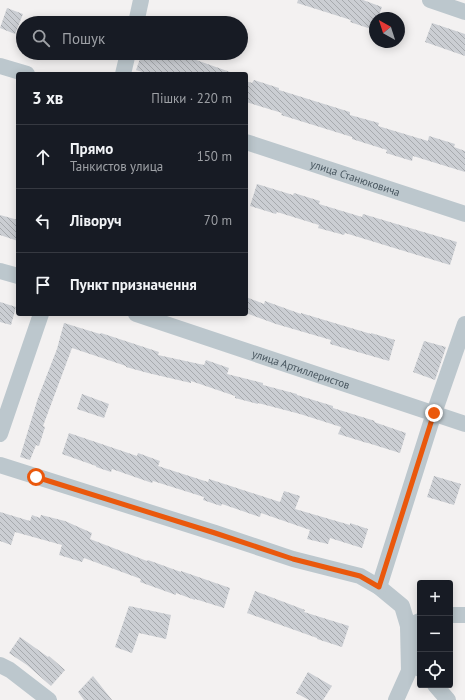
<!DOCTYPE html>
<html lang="uk">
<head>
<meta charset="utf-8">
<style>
  body { margin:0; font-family:"PT Sans",sans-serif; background:#20242c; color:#f1f3f6 }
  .controls { position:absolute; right:12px; bottom:12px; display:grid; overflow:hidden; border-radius:4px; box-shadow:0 2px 10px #0003 }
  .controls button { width:36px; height:36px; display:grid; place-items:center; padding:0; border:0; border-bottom:1px solid #363941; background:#171b24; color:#f1f3f6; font:20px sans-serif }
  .compass { position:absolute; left:369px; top:12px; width:36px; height:36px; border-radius:50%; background:#171b24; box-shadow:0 2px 10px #0003; rotate:321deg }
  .stop { position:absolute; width:12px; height:12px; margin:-9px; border:3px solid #ea580c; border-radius:50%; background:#fff }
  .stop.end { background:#ea580c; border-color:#fff; box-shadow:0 1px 4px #0008 }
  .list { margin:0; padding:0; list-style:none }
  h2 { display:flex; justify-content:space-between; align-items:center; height:52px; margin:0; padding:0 16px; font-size:17px }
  h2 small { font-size:13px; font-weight:400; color:#9ea1a6 }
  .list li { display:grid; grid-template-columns:26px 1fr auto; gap:12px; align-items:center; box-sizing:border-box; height:64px; padding:0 16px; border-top:1px solid #363941 }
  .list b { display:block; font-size:15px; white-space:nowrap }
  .list p { margin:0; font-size:13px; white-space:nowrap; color:#9ea1a6 }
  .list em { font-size:13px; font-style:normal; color:#9ea1a6 }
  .icon { flex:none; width:22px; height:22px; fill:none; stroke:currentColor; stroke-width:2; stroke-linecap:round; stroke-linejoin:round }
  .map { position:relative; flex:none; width:465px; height:700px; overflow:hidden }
  .search { position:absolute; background:#171b24; box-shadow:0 2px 10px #0003; left:16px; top:16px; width:232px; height:44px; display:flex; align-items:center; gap:10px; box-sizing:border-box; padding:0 14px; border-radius:22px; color:#9ea1a6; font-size:15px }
  .panel { position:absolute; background:#171b24; box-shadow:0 2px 10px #0003; left:16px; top:72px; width:232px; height:244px; border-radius:4px }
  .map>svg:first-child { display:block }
</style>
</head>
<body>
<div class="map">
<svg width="465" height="700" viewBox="0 0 465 700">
  <defs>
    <pattern id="building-back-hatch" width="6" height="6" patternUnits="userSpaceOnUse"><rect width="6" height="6" fill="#cbced3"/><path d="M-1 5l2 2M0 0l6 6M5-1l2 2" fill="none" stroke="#a7aaae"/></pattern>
  </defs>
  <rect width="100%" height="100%" fill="#f3f1f1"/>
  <path fill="url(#building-back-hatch)" d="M298 0H363L382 7 378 18H375V26L374 30 350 22 351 20 297 3Z
    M7 8 23 14 15 34 0 28Z
    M432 23 465 34V56L425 42Z
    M142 53H160L180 59 182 55 230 72 229 74H148L136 70Z
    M254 80 279 88V90L350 112V115L379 123 378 126 428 141 429 136 455 144 454 147 465 151V172L413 156 412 161 386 153 387 150 352 139V137L281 115 282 113 246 102V81L252 83Z
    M257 184 293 195 294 193 320 201 319 204 362 217 363 214 457 242 450 265 345 233 344 235 318 228 319 225 277 212 276 214 250 206Z
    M0 215 18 220V241L0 235Z
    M246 297 264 304 265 301 301 314V313L371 334V333L395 340 389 361 330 344 331 340 276 324 246 313Z
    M0 302 16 307 11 325 0 322Z
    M64 323 100 334 101 333 159 352 158 355 204 365 206 360 229 368 227 374 263 383V385L297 394V395L333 406V408L375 421 374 422 406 433 400 453 368 443H367L338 434 341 427 300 414 258 403V404L235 398V396L191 381V383L148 373 126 367V366L72 348 43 426 45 427 39 446 36 445 30 460 20 457 38 398 57 349Z
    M424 341 446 347 435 380 413 372Z
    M82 394 109 404 104 418 77 409Z
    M69 433 137 456 138 453 160 461 158 466 208 482 209 479 280 502 284 491 300 496 295 509 350 525V523L368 529 362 548 330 538 328 544 307 539 310 530 261 513 260 517 222 504 221 506 203 500 204 497 153 481 152 483 112 469 111 472 96 467V466L62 454Z
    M434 476 461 484 454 505 427 497Z
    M0 512 30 521 32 515 40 518 41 515 65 521 92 533 90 539 147 561 148 560 181 572V571L230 588 224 608 195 599V600L176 593V595L140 582 141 579 84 558 82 562 59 555 62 545 15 532 11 545 0 541Z
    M255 591 305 610 304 612 349 626 342 647 317 639V638L247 613Z
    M129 606 171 615 166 639 139 633 132 653 115 647Z
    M20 637 48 657 49 656 65 670 51 686 27 665 9 653Z
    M308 672 332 686 323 700H309L296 693Z
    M93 676 112 700H84L78 692Z"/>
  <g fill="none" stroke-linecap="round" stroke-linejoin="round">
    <g stroke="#bcc7cd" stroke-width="16">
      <path d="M430 0 465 12"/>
      <path d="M136 23 141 0"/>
      <path d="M0 66 27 74"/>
      <path d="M123 74 128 53"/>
      <path id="s1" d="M246 142 465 214"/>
      <path d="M0 271 18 276"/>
      <path id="s2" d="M136 314 465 424"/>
      <path d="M0 434 41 314"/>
      <path d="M0 465 215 533 293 559 360 576 379 587 402 606 408 626 415 663 420 669"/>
      <path d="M379 587 434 413 465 324"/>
      <path d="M450 615H465"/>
      <path d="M0 665 10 670 49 700"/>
      <path d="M435 685 448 700"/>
      <path d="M396 700 409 671 408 626 420 621"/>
    </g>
  </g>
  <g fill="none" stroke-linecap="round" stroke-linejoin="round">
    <path stroke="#ea580c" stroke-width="5" d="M36 477 215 533 293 559 360 576 379 587 434 413"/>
  </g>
  <g text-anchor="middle" stroke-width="3.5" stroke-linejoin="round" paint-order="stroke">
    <g font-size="11" fill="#48565f" stroke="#fff">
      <text dy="4" stroke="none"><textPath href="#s1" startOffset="115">улица Станюковича</textPath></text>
      <text dy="4" stroke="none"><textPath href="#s2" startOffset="174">улица Артиллеристов</textPath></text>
    </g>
  </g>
</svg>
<div class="controls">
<button>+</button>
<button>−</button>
<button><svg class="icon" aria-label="locate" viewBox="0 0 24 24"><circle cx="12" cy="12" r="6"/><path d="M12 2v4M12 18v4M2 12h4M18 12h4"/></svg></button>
</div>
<svg class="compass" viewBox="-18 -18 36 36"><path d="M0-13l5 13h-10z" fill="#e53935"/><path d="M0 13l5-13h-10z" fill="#9ea1a6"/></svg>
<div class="stop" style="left:36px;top:477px"></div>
<div class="stop end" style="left:434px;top:413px"></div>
<div class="search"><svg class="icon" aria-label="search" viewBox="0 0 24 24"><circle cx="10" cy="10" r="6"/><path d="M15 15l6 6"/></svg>Пошук</div>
<section class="panel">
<h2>3 хв<small>Пішки · 220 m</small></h2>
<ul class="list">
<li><svg class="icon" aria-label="ahead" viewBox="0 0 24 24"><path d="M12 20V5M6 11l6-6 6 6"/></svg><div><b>Прямо</b><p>Танкистов улица</p></div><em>150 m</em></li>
<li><svg class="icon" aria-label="left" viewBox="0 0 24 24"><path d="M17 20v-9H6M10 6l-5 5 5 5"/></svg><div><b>Ліворуч</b></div><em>70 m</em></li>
<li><svg class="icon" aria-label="arrive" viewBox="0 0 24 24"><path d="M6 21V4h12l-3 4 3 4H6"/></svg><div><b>Пункт призначення</b></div></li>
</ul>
</section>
</div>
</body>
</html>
